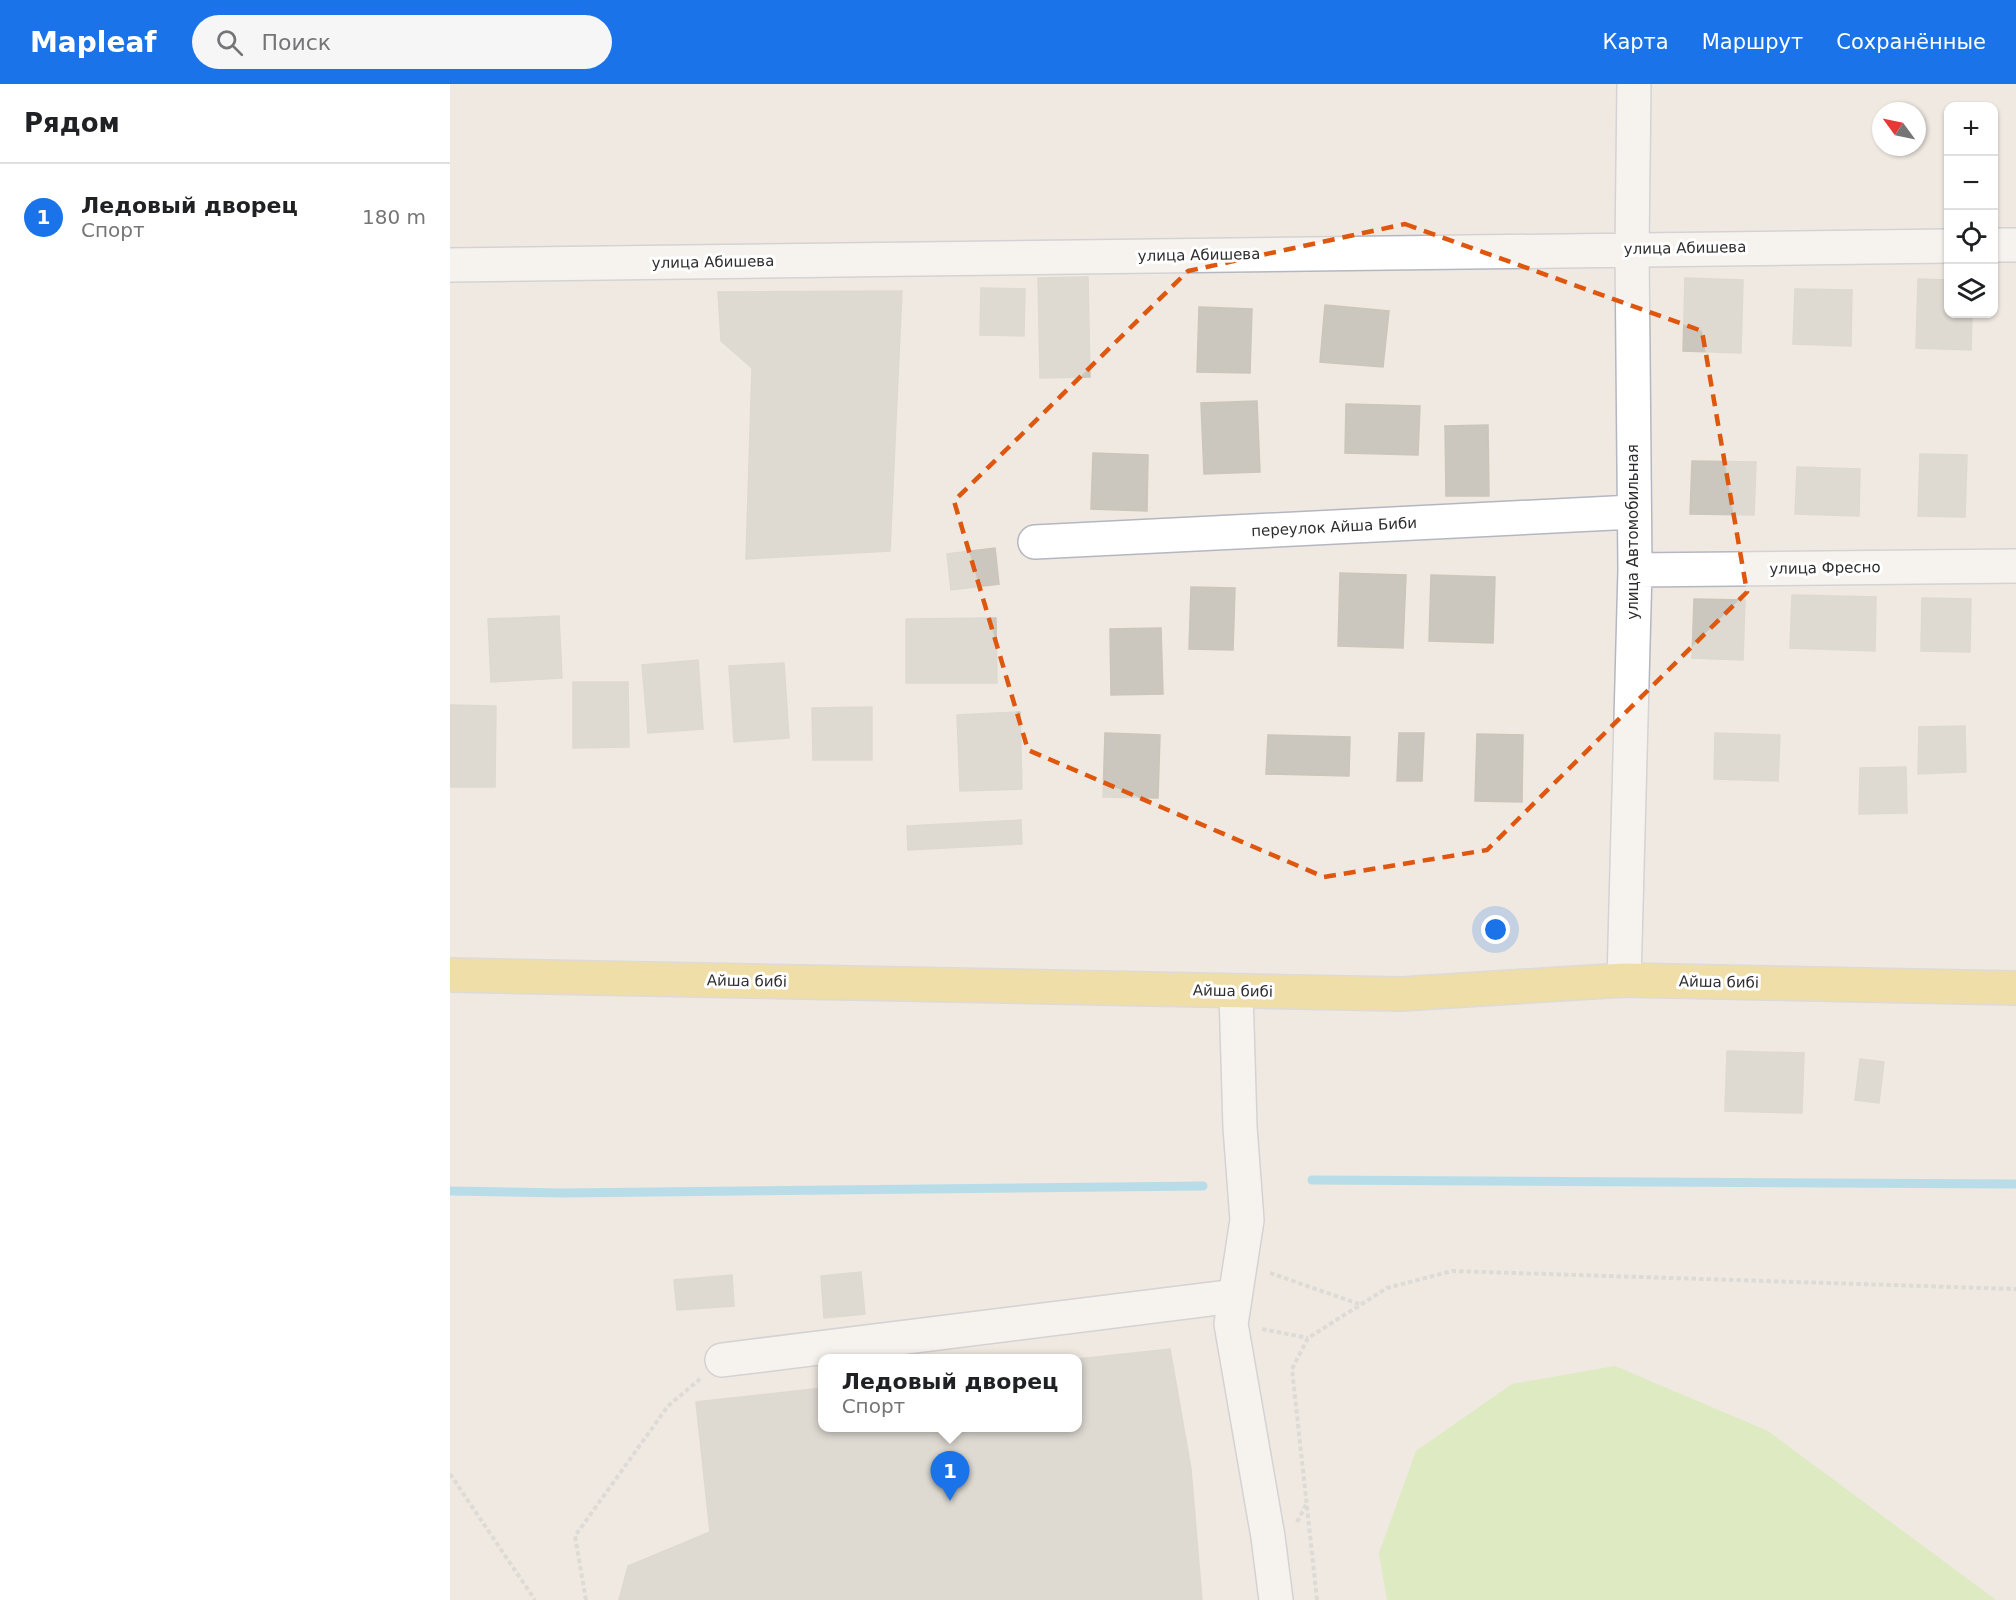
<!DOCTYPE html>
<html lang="ru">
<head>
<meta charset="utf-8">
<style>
  body { margin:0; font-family:"DejaVu Sans",sans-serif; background:#f6f6f6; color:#202124 }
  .controls { position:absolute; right:18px; top:18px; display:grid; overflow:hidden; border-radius:12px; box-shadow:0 2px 4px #0004 }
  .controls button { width:54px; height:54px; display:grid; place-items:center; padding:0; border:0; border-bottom:2px solid #e0e0e0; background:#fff; color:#202124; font:30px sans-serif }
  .compass { position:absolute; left:1422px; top:18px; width:54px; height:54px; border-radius:50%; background:#fff; box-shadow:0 2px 4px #0004; rotate:303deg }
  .you { position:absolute; left:1046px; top:846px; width:21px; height:21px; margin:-15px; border:4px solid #fff; border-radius:50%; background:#1a73e8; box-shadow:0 0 0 9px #1a73e833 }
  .badge { display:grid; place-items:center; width:39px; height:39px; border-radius:50%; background:#1a73e8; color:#fff; font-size:20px; font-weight:700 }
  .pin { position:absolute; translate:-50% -50px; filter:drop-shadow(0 2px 3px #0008) }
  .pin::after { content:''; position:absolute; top:32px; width:21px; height:18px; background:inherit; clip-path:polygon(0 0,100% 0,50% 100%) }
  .popup { position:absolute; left:368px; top:1270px; width:264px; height:78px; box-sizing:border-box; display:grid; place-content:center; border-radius:12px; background:#fff; filter:drop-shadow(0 2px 4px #0005); font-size:20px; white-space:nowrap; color:#757577 }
  .popup b { font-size:22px; color:#202124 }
  .popup::after { content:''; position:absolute; left:50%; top:100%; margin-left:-12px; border:12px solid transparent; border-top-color:#fff }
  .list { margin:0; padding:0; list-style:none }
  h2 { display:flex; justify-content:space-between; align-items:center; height:78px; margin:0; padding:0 24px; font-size:26px }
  h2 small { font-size:20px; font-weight:400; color:#757577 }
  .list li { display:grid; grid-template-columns:39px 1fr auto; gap:18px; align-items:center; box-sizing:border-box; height:108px; padding:0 24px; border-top:2px solid #e0e0e0 }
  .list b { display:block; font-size:22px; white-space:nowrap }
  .list p { margin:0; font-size:20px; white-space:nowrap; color:#757577 }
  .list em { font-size:20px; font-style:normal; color:#757577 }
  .icon { flex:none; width:33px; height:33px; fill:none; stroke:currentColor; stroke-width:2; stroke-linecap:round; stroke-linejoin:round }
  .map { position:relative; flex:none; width:1566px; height:1516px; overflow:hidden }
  header { display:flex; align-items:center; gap:36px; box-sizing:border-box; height:84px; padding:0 30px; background:#1a73e8; color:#fff }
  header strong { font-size:28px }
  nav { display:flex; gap:33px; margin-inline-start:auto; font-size:21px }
  .search { width:420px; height:54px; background:#f6f6f6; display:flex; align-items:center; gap:15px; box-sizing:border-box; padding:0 21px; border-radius:33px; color:#757577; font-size:22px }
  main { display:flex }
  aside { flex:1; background:#fff }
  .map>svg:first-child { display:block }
</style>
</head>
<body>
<header>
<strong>Mapleaf</strong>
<div class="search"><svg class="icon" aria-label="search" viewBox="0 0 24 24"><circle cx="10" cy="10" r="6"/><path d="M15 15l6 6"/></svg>Поиск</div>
<nav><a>Карта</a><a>Маршрут</a><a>Сохранённые</a></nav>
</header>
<main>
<aside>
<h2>Рядом<small></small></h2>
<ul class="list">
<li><span class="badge">1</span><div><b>Ледовый дворец</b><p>Спорт</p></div><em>180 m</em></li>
</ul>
</aside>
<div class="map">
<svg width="1566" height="1516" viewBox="0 0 1566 1516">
  <rect width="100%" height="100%" fill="#efe9e1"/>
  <path fill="#c9ec9a" d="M1165 1282 1318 1347 1546 1516H937L929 1469 966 1367 1062 1300Z"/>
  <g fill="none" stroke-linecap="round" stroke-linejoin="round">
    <path stroke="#75cff0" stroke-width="9" d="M862 1096 1566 1100
      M0 1107 114 1109 753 1102"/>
  </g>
  <path fill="#cbc7bf" stroke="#cbc5ba" stroke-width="1.5" d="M638 193 640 293 590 294 588 194Z
    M1235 194 1293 196 1291 269 1233 267Z
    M1468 195 1498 196V230H1522L1521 266 1466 264Z
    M531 204 575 205 574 252 530 251Z
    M1345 205 1402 206 1401 262 1343 260Z
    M452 207 440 467 296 475 302 284 271 257 268 208Z
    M875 221 939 227 933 283 870 278Z
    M749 223 802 225 800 289 747 288Z
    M807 317 810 388 754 390 751 319Z
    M896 320 970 322 968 371 895 369Z
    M1038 341 1039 412H996L995 342Z
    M643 369 698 371 697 427 641 425Z
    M1470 370 1517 371 1515 433 1468 432Z
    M1242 377 1306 378 1304 431 1240 430Z
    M1347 383 1410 385 1409 432 1345 430Z
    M545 464 549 500 501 506 497 470Z
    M890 489 956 491 953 564 888 562Z
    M981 491 1045 493 1043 559 979 557Z
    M741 503 785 504 783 566 739 565Z
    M1342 511 1426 513 1425 567 1340 564Z
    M1472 514 1521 515 1520 568 1471 567Z
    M1244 515 1295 516 1293 576 1242 574Z
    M109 532 112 594 41 598 38 535Z
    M546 534 547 599H456V535Z
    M711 544 713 610 661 611 660 545Z
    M248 576 253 645 198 649 192 581Z
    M334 579 339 654 284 658 279 582Z
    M123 598H178L179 663 123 664Z
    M0 621 46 622 45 703H0Z
    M422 623V676H363L362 624Z
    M570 628 572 705 510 707 507 631Z
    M1515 642 1516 688 1468 690 1469 643Z
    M655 649 710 651 708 714 653 713Z
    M949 649H974L972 697H947Z
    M1265 649 1330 651 1328 697 1264 695Z
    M1027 650 1073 651 1072 718 1025 717Z
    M818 651 900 653 899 692 816 690Z
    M1456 683 1457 729 1409 730 1410 684Z
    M571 736 572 760 458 766 457 742Z
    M1277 967 1354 969 1352 1029 1275 1027Z
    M1410 975 1434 978 1429 1019 1405 1016Z
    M411 1188 415 1230 374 1234 371 1192Z
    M282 1191 284 1222 227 1226 224 1196Z
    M720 1265 741 1385 752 1516H169L178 1482 260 1448 246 1318 372 1304V1344H628V1275Z"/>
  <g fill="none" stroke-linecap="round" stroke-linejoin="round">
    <g stroke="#b4b7c1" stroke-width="36">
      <path id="minor" d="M1544 161H1566
        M0 181 1498 162
        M585 458 1183 428
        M1185 486 1566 482
        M1174 896 1185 486 1182 165 1184 0
        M786 907 790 1043 797 1136 781 1240 818 1453 826 1516
        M272 1276 785 1212"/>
    </g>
    <g stroke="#c9c9c9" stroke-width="36">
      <path id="major" d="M0 891 951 910 1174 896 1566 904"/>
    </g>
    <path stroke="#c9c9c9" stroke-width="4" stroke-dasharray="4.5 3" stroke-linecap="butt" d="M820 1189 909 1220
      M812 1245 858 1254
      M0 1390 85 1516
      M847 1438 856 1421
      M136 1516 125 1452 218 1322 250 1295
      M867 1516 842 1285 858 1254 910 1221 937 1204 1002 1187 1566 1205"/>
    <use href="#minor" stroke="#fff" stroke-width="33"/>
    <use href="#major" stroke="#f2d163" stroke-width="33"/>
  </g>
  <path d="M0 0H1566V1516H0ZM955 140 1252 247 1297 508 1037 766 874 793 578 666 504 417 738 187Z" fill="#efe9e1" fill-opacity=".55" fill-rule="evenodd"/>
  <path fill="none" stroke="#df570e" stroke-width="4.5" stroke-dasharray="12 8" stroke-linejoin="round" d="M955 140 1252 247 1297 508 1037 766 874 793 578 666 504 417 738 187Z"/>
  <g text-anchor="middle" stroke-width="6" stroke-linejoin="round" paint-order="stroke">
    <g font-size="15" fill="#2e2e2e" stroke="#fff">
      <text transform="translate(1235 164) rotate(-1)" y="5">улица Абишева</text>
      <text transform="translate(749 171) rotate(-1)" y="5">улица Абишева</text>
      <text transform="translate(263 178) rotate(-1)" y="5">улица Абишева</text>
      <text transform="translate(884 443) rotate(-3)" y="5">переулок Айша Биби</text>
      <text transform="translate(1183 448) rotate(-90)" y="5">улица Автомобильная</text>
      <text transform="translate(1375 484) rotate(-1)" y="5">улица Фресно</text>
      <text transform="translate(297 897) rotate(1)" y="5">Айша бибі</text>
      <text transform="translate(1269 898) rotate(1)" y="5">Айша бибі</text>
      <text transform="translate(783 907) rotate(1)" y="5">Айша бибі</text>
    </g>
  </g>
</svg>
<div class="controls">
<button>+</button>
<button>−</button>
<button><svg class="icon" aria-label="locate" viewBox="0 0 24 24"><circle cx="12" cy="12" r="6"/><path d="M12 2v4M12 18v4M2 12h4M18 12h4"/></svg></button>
<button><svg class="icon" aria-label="layers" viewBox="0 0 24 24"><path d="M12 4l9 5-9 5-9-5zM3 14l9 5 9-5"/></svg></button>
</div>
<svg class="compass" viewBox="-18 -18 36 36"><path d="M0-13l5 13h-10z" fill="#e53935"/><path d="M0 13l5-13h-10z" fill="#757577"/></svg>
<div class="you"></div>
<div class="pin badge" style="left:500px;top:1417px">1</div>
<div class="popup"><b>Ледовый дворец</b>Спорт</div>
</div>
</main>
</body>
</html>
